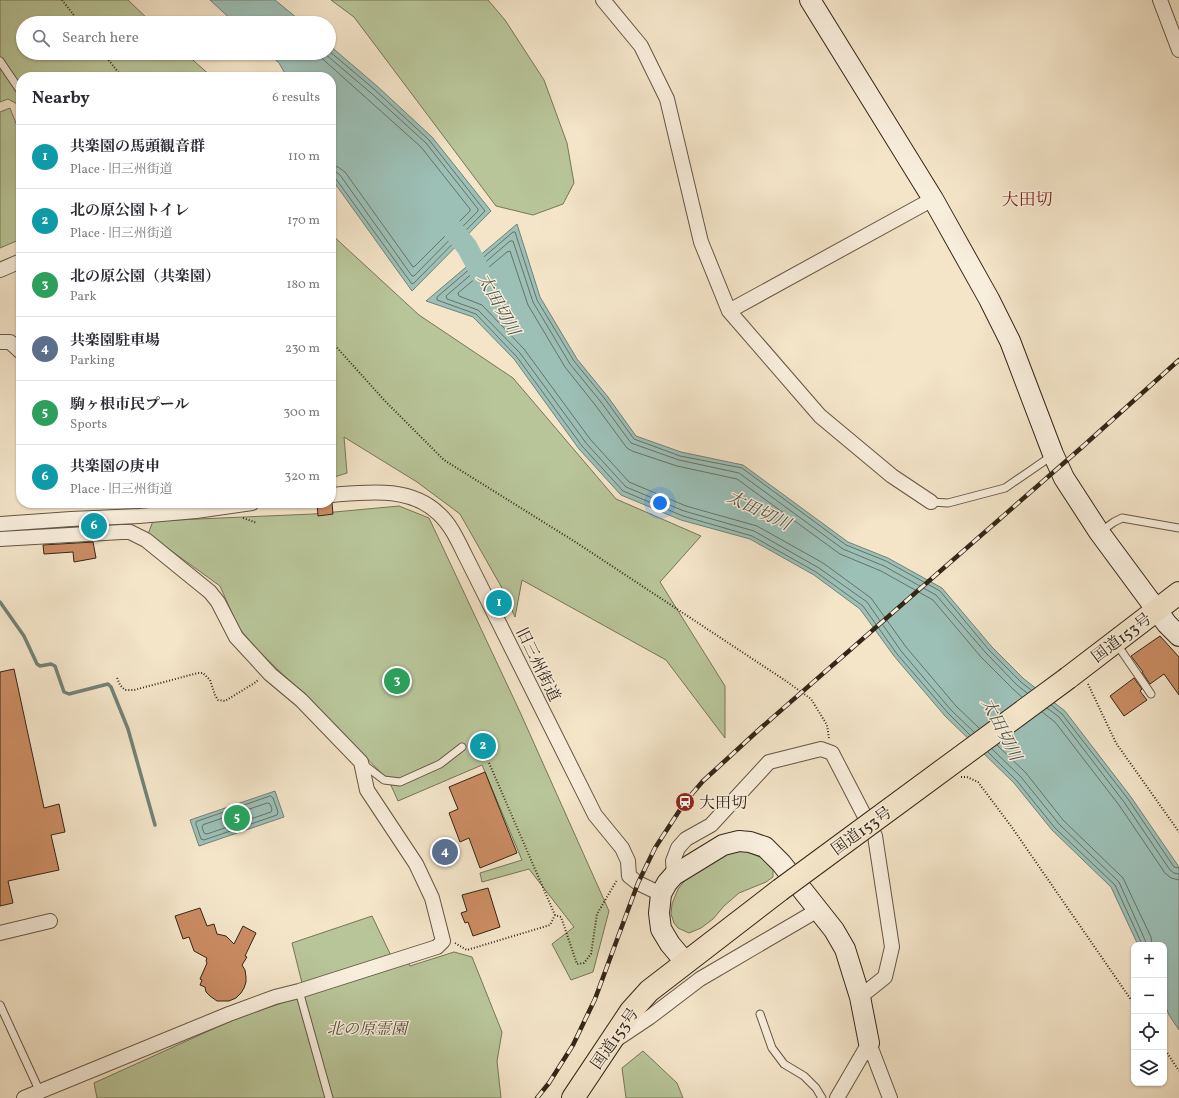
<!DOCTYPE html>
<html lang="en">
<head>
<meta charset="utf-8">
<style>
  body { margin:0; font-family:Vollkorn,"Noto Serif JP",serif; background:#f7f7f7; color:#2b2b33 }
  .controls { position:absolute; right:12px; bottom:12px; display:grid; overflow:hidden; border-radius:8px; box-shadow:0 1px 3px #0004 }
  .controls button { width:36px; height:36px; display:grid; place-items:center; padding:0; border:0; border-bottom:1px solid #e1e1e2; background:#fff; color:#2b2b33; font:20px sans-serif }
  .you { position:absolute; left:660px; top:503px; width:14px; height:14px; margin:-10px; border:3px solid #fff; border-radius:50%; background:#1a73e8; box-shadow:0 0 0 6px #1a73e833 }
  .badge { display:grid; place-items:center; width:26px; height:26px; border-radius:50%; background:#8f2418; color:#fff; font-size:13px; font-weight:700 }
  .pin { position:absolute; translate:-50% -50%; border:2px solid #fff; box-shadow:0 1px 4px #0006 }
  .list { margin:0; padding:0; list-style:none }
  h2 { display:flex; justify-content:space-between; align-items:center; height:52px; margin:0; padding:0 16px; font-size:17px }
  h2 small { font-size:13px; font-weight:400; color:#7c7c81 }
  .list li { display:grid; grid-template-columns:26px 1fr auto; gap:12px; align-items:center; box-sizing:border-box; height:64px; padding:0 16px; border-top:1px solid #e1e1e2 }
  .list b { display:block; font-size:15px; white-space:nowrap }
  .list p { margin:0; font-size:13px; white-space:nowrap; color:#7c7c81 }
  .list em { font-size:13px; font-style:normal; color:#7c7c81 }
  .icon { flex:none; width:22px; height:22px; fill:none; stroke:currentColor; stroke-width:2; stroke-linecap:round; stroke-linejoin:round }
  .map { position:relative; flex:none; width:1179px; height:1098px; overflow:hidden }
  .search { position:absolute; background:#fff; box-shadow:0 1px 3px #0004; left:16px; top:16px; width:320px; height:44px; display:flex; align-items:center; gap:10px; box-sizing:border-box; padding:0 14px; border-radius:22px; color:#7c7c81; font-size:15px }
  .panel { position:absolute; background:#fff; box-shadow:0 1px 3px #0004; left:16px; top:72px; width:320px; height:436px; border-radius:16px }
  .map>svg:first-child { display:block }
</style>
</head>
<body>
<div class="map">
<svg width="1179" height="1098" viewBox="0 0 1179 1098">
  <rect width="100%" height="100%" fill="#f4e5c9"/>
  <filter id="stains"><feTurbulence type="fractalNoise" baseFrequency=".005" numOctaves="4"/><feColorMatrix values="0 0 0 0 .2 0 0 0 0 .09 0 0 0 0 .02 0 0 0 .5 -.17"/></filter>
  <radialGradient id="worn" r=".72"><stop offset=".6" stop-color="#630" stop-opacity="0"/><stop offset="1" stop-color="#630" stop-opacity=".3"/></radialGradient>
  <path fill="#b8c599" stroke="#767658" d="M0 0H128L152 23H23V53H185L212 77H21V106L8 99 0 102Z
    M331 0H488L505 20 544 80 567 143 574 183 563 204 533 215 496 206 354 17Z
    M10 108 21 136V239L0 248V112Z
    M331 234 419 315 513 378 616 499 701 536 660 582 725 686V738L666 660 522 580 515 617 502 588 460 514 417 482 344 437 347 473 331 478Z
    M399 506 429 518 520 712 609 911 593 972 571 980 552 944 574 927 529 869 482 882 480 873 522 860 482 765 398 801 389 781 347 738 257 649 238 627 220 586 148 534 153 521 313 514Z
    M745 851 762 858 773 869V877L766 882 739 893 724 906 713 919 701 928 689 933 678 928 674 923 671 914 672 904 678 889 685 880 730 852Z
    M372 916 395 964 407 960 410 966 454 952 472 957 502 1032 497 1061 501 1098H97L94 1083 235 1019 305 995 292 943Z
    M643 1051 677 1083 683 1098H626L622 1068Z"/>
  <path fill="#9cbfb6" stroke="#728276" d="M210 0H275L303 23H235Z
    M329 45 377 86 432 137 491 211 412 291 331 178V77H287L279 63 268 53H329Z
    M517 224 540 297 577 359 608 397 636 436 681 452 743 465 848 542 888 558 942 588 992 647 1024 679 1065 711 1131 797 1179 867V1030L1169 1015 1164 1003V945H1138L1111 887 1052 830 1014 783 945 716 894 656 860 609 814 575 750 539 681 520 621 495 579 449 514 359 473 317 426 301Z
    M275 791 284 817 199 846 190 820Z"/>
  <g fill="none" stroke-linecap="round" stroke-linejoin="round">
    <path stroke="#687266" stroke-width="1" d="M329 51 374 89 429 140 485 211 414 283 412 284 336 179 331 177
      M316 53 421 147 470 209V211L415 266 413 267 345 172 338 167 331 166
      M324 53 371 93 426 143 478 209V211L414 276H412L340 175 336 172H331
      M1051 705 1062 714 1128 799 1174 867 1179 868
      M1047 708 1059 717 1124 802 1170 870 1174 873 1179 874
      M1042 712 1055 722 1119 805 1165 873 1171 878 1179 880
      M979 728 956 706 906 647 871 598 823 563 757 526 686 506 629 482 590 439 524 349 482 305 459 296 458 293 507 252 510 251 528 305 565 367 596 406 627 448 632 451 677 466 737 479 840 554 881 571 933 600 981 657 1013 689 1022 697
      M974 732 951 710 901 651 867 602 819 568 754 531 684 511 626 487 586 443 520 353 478 310 447 299 446 296 510 241H513L533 302 570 364 601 402 631 443 679 460 739 473 843 549 884 566 936 595 986 653 1017 685 1027 693
      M970 735 948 713 897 654 863 606 816 572 752 536 683 516 623 491 582 446 517 357 476 314 437 300V297L513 232H515L537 300 574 361 605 399 634 439 680 456 742 468 846 545 886 561 940 591 989 650 1021 682 1031 690
      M997 745 1026 773 1063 820 1123 878 1151 937 1152 945
      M992 749 1021 777 1059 824 1119 882 1145 940 1146 945
      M988 752 1017 781 1055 828 1115 885 1141 942V945
      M271 796 273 798 278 812 277 815 204 840 201 839 196 824V822Z
      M268 803 270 804 272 809 271 812 207 834 204 833 202 827 203 825Z"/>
    <path stroke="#728276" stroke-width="3.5" d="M0 602 24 636 37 664 40 666 51 664 55 666 64 692 69 694 108 684 111 687 128 729 155 825"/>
    <path stroke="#9cbfb6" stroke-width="21" d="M444 219 467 247 487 285"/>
  </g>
  <path fill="#cb8c63" stroke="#342617" d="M317 503H332L333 514 318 516Z
    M93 542 96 558 74 562 73 552 44 554 43 545Z
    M1160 636 1179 657V695L1164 674 1150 684 1142 672H1143L1131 656Z
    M14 669 44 808 59 804 65 832 51 835 59 870 8 881 13 903 0 906V672Z
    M1134 678 1142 689 1140 691 1147 700 1124 716 1110 696Z
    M487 738 489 752 479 754 477 740Z
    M485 772 517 853 480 868 469 838 460 842 449 813 458 809 449 787Z
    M488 888 500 927 473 936 468 922 465 923 461 913 467 911 462 895Z
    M200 908 207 926 214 924 217 934 226 936 234 944 243 926 256 933 245 956 247 957 242 965 245 970 246 977V982L244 988 241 993 236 998 229 1001H217L210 996 206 992 205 987 200 985 202 980 200 979 207 963 206 961 207 958 194 951 189 937 183 939 175 916Z"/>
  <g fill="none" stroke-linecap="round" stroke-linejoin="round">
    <g stroke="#645644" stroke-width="9">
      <path id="lane" d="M0 61 21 92
        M931 502 948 503 1005 488 1053 455
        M1100 532 1114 522 1122 518 1179 528
        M1116 643 1151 694
        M363 764 384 780 400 782 440 764 462 747
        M299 991 329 1098
        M0 1005 40 1092
        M760 1014 772 1048 784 1064 804 1076 816 1088 822 1098"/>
    </g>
    <g stroke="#645644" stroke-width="16">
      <path id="street" d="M603 0 641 46 667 99 701 242 729 311 820 416 892 476 931 502
        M1160 0 1179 50
        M0 270 21 261
        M729 311 933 199
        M0 342H10L21 352
        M331 495C368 492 410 486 439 514 451 525 458 541 465 555L595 815 622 848 628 861 629 876 638 883 661 894
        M0 524 71 519 139 516 196 511 252 503
        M0 539 122 532H130L146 540 210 592 218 602 236 637 270 674 301 700 361 762 367 790 416 864 432 898 443 941 437 947 299 991 275 997 229 1014 24 1098
        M674 875 673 861 678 848 686 839 711 825 769 762 821 749 832 753 875 836 892 947 885 977 860 997
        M0 933 50 921
        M617 1039 650 1017 700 979 818 910
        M869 1043 890 1098
        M837 1098 869 1043"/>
    </g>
    <g stroke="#342617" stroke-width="22">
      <path id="secondary" d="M810 0 933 199 989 299 1010 341 1053 454 1064 478 1099 532 1167 624 1179 636
        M686 963 670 944 661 929 659 913 661 894 667 883 674 875 723 845 739 841 750 842 765 847 781 863 834 930 845 949 860 997 869 1043"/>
    </g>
    <g stroke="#342617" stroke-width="24">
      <path id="highway" d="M1068 678 1179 593
        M573 1098 631 1011 649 991 780 890"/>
    </g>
    <path stroke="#342617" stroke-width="2" stroke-dasharray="1 2" stroke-linecap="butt" d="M62 0 80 23
      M103 53 122 77
      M331 341 385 401 444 460 577 543 786 681 811 699 827 725 829 738
      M243 518 257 523
      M117 678 120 685 125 690H134L198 673H203L210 680 215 695 218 700 225 701 256 682 259 679
      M1088 684 1116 743 1179 832
      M489 763 555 915
      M961 777H967L978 782 1011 826 1134 1004
      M455 943 467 950 550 925 555 915 561 917 577 964 584 963 591 954 597 914 617 880
      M1164 1048 1179 1071"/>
    <use href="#lane" stroke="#f8eedc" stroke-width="7"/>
    <use href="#street" stroke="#f8eedc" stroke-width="14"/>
    <use href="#secondary" stroke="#f8eedc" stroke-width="20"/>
    <use href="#highway" stroke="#f4e5c9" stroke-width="22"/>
    <g stroke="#342617" stroke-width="4.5">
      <path id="rail" d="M537 1098 549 1083 573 1045 595 999 638 883 655 848 685 802 703 781 763 726 1081 448 1179 360"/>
    </g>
    <use href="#rail" stroke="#f8eedc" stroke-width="3" stroke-dasharray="9" stroke-linecap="butt"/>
    <g stroke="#342617" stroke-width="24" stroke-linecap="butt">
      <path id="highway-bridge" d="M780 890 1068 678"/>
    </g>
    <use href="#highway-bridge" stroke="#f4e5c9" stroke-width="22"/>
  </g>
  <defs>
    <g id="station-disc" transform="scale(1)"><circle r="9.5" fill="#8f2418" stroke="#f8eedc"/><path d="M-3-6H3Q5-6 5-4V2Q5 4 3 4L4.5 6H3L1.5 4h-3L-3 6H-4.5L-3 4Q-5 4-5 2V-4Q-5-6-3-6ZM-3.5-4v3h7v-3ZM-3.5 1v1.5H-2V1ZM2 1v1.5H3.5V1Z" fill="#fff"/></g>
  </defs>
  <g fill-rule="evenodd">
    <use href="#station-disc" x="685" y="802"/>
  </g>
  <g text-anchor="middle" stroke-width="3" stroke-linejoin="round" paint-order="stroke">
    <g font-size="16" fill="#342617" stroke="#f8eedc">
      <text transform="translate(1121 637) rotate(-37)" y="6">国道153号</text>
      <text transform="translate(539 664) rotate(64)" y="6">旧三州街道</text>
      <text transform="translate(861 830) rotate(-36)" y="6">国道153号</text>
      <text transform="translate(614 1038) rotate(-55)" y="6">国道153号</text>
    </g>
    <g font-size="16" fill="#342617" stroke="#f8eedc" text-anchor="start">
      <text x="699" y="808">大田切</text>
    </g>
    <g font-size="16" font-style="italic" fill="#554e38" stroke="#f8eedc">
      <text x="367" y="1034">北の原霊園</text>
    </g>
    <g font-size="17" fill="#7a1f14" stroke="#f8eedc">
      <text x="1027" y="205">大田切</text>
    </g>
    <g font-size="17" font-style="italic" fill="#535447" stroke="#f8eedc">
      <text transform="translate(499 304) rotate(61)" y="6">太田切川</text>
      <text transform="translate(759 510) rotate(26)" y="6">太田切川</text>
      <text transform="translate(1002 729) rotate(63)" y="6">太田切川</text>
    </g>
  </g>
  <rect width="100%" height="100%" filter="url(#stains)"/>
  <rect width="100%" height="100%" fill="url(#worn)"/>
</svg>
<div class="controls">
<button>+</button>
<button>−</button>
<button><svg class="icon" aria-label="locate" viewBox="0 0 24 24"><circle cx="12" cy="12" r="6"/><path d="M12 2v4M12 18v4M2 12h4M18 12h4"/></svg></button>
<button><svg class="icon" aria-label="layers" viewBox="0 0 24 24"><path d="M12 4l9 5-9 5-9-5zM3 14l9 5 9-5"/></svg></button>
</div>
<div class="you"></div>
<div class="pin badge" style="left:499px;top:603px;background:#0f9aa8">1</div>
<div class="pin badge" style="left:483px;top:746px;background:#0f9aa8">2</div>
<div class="pin badge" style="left:397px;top:681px;background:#2e9e5b">3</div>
<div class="pin badge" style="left:445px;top:852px;background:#5c6f8a">4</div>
<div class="pin badge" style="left:237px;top:818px;background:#2e9e5b">5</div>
<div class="pin badge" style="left:94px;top:526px;background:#0f9aa8">6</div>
<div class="search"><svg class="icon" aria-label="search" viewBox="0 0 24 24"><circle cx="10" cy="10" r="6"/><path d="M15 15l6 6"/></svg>Search here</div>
<section class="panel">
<h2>Nearby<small>6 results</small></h2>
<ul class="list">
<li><span class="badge" style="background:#0f9aa8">1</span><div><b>共楽園の馬頭観音群</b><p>Place · 旧三州街道</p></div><em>110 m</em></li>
<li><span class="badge" style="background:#0f9aa8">2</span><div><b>北の原公園トイレ</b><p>Place · 旧三州街道</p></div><em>170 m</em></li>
<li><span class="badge" style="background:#2e9e5b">3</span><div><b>北の原公園（共楽園）</b><p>Park</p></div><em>180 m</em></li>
<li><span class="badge" style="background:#5c6f8a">4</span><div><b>共楽園駐車場</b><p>Parking</p></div><em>230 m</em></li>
<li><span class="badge" style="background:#2e9e5b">5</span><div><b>駒ヶ根市民プール</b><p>Sports</p></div><em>300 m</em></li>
<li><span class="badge" style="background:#0f9aa8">6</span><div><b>共楽園の庚申</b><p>Place · 旧三州街道</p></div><em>320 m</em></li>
</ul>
</section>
</div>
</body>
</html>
